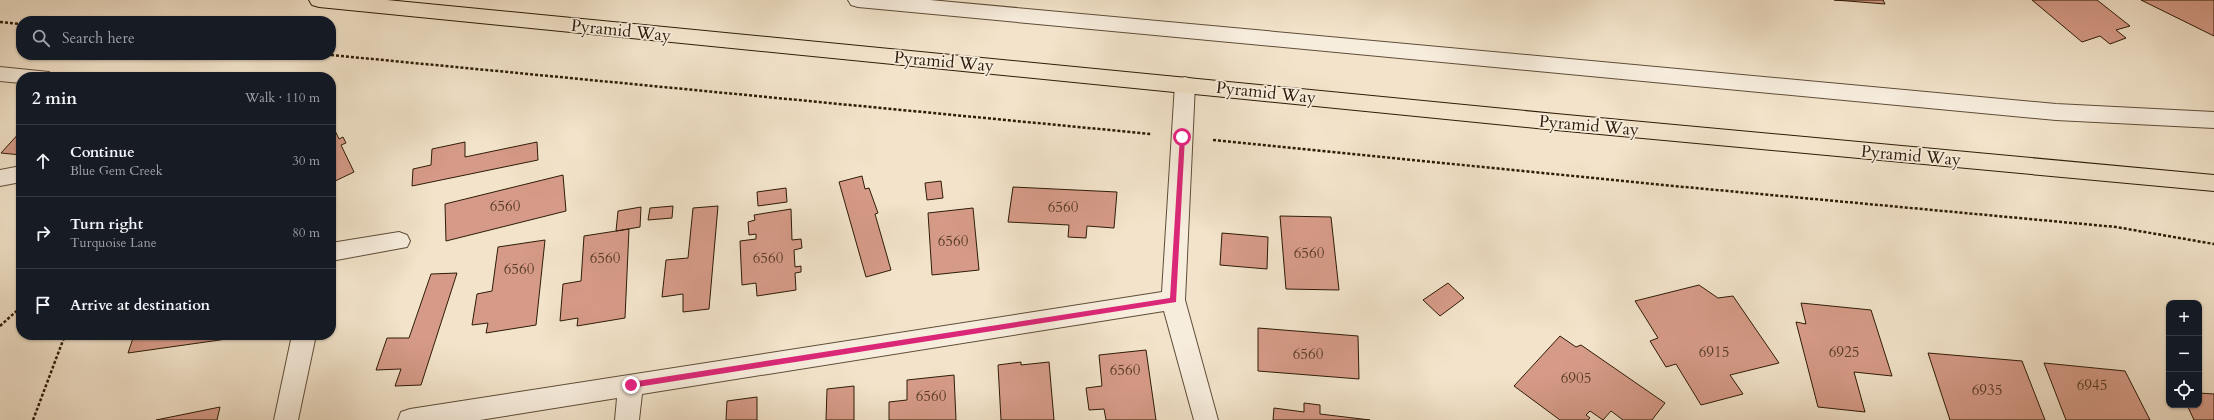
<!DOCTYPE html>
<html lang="en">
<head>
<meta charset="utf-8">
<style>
  body { margin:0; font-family:Cardo,serif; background:#20242c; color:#f1f3f6 }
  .controls { position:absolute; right:12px; bottom:12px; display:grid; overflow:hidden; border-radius:8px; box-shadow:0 1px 3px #0004 }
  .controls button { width:36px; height:36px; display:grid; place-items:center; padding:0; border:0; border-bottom:1px solid #363941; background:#171b24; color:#f1f3f6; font:20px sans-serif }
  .stop { position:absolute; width:12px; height:12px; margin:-9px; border:3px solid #db2777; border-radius:50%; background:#fff }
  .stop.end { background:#db2777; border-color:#fff; box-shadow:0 1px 4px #0008 }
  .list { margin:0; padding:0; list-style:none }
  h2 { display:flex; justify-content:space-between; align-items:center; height:52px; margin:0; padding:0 16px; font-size:17px }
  h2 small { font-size:13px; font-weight:400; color:#9ea1a6 }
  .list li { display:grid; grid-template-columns:26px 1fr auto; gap:12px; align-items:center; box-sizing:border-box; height:72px; padding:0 16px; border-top:1px solid #363941 }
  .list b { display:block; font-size:15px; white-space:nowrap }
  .list p { margin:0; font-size:13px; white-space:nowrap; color:#9ea1a6 }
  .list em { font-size:13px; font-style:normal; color:#9ea1a6 }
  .icon { flex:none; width:22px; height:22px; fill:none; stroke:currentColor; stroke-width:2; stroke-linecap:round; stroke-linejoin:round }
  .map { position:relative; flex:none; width:2214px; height:420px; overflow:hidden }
  .search { position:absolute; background:#171b24; box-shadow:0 1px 3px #0004; left:16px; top:16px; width:320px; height:44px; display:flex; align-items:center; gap:10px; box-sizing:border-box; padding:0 14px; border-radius:16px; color:#9ea1a6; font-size:15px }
  .panel { position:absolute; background:#171b24; box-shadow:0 1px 3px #0004; left:16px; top:72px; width:320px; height:268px; border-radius:16px }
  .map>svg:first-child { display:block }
</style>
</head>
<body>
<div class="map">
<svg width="2214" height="420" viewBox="0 0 2214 420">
  <rect width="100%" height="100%" fill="#f2e3ca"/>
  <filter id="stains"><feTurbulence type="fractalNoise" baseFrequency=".005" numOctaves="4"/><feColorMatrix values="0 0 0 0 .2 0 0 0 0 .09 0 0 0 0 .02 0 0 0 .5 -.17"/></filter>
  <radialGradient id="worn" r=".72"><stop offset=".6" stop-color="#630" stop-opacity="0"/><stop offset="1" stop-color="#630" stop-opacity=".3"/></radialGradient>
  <path fill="#d69b88" stroke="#2e1b07" d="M1834 0H1883L1885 4 1848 1Z
    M2032 0H2097L2130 26 2116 30 2126 38 2110 44 2100 36 2082 42Z
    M2141 0H2214V36Z
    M331 122 339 139 343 137 346 143 341 145 354 172 331 183Z
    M21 131V155L1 153Z
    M465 142V157L537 142 538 160 412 186 413 169 431 165 432 149Z
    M563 175 566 211 446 241 445 204Z
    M862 176 865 189 869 188 878 213 875 214 891 270 866 277 839 182Z
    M941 181 943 198 927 200 925 183Z
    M1013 187 1117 192 1114 228 1087 226 1086 238 1068 237 1069 225 1008 222Z
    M786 188 787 202 758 206 757 192Z
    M673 206 672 218 648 220 650 208Z
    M718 206 709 309 683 312V294L662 297 666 260 688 258 693 208Z
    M641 207 640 227 616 231 618 211Z
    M973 208 979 270 932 275 928 213Z
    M791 209 792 240 801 239 802 248 794 250 795 267 801 266V272L795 273 796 290 757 296 756 283 742 285 740 241 756 239V234L749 235 748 222 755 220 754 215Z
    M1280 216 1331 217 1339 290 1286 289Z
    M629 229 625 318 577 326 578 318 560 321 563 284 581 281 584 236Z
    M1222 233 1268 237 1267 269 1220 265Z
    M545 240 536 325 486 333 488 323 472 325 477 294 492 291 498 247Z
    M457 273 421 385 395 386 401 369 376 370 387 338H409L431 274Z
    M1448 283 1464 298 1440 316 1423 300Z
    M1699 285 1718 298 1733 296 1779 363 1730 375 1743 394 1701 405 1676 364 1666 367 1650 341 1658 338 1635 301Z
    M1801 303 1871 310 1892 376 1854 372 1865 412 1818 407 1796 322 1806 324Z
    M1258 328 1358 336 1359 379 1258 371Z
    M134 335H255L128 353Z
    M1560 336 1576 347 1581 345 1665 403 1652 420H1623L1611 411 1603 420 1590 411 1586 415 1590 418 1588 420H1560L1514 386Z
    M1146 350 1156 420H1106L1104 409 1089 410 1086 388 1102 386 1099 355Z
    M1928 353 2022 361 2045 420H1950Z
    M1021 362V365L1049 362 1054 420H1001L998 365Z
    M2044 363 2125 371 2150 420H2066Z
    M954 375 956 420H889V402L907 400V380Z
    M854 386V420H826L827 389Z
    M2199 393 2214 394V420H2194L2187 405H2199Z
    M757 397V420H726L727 401Z
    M1304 403 1320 405V414L1370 420H1273L1274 408 1304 412Z
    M220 407 217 420H156Z"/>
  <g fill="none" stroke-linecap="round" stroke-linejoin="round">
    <g stroke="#5f4d38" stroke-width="2">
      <path id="lane" d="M848 0H930L2056 104 2214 112V128L2056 120 858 7 851 5Z
        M0 67 49 72 52 77H21V83L0 81Z
        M21 166V182L0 186V170Z"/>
    </g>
    <g stroke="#5f4d38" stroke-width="2">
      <path id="street" d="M1185 77 1192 79 1195 84 1185 300 1218 420H1194L1164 311 642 394 639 420H615L617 398 480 420H398L401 412 410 409 1162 292 1175 84 1178 79Z
        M399 232 407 235 410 241 407 247 331 261V243Z
        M292 335H316L298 420H274Z"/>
    </g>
    <g stroke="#2e1b07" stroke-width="2">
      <path id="primary" d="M309 0H387L1556 114 2214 175V191L1556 130 319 7 312 5Z"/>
    </g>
    <path stroke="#2e1b07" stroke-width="2.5" stroke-dasharray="3 2" stroke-linecap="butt" d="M0 22 21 24
      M331 55 1151 134
      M1213 140 1663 185 2116 227 2214 244
      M0 326 21 307
      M33 420 65 335"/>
    <use href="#lane" fill="#f7eddd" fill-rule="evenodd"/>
    <use href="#street" fill="#f7eddd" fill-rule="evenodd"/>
    <use href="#primary" fill="#f2e3ca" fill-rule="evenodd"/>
  </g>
  <path fill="#db2777" d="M1180 135 1185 137 1176 302 631 388 628 385 631 382 1170 298Z"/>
  <g text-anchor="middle" stroke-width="3.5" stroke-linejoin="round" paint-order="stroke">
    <g font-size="15" fill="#583b27">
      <text x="505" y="211">6560</text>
      <text x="1063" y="212">6560</text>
      <text x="953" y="246">6560</text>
      <text x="1309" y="258">6560</text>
      <text x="605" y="263">6560</text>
      <text x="768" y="263">6560</text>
      <text x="519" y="274">6560</text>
      <text x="1714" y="357">6915</text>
      <text x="1844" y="357">6925</text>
      <text x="1308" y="359">6560</text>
      <text x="1125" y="375">6560</text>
      <text x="1576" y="383">6905</text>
      <text x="2092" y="390">6945</text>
      <text x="1987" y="395">6935</text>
      <text x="931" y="401">6560</text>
    </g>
    <g font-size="17" fill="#2e1b07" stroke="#f7eddd">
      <text transform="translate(621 30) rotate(6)" y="6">Pyramid Way</text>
      <text transform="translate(944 61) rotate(5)" y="6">Pyramid Way</text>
      <text transform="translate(1266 92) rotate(6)" y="6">Pyramid Way</text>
      <text transform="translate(1589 125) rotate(5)" y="6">Pyramid Way</text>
      <text transform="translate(1911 155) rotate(5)" y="6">Pyramid Way</text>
    </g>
  </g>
  <rect width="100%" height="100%" filter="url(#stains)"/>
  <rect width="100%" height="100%" fill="url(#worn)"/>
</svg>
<div class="controls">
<button>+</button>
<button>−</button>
<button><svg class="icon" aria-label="locate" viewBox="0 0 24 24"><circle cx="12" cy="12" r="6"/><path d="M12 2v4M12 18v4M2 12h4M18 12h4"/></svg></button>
</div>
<div class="stop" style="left:1182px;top:137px"></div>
<div class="stop end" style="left:631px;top:385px"></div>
<div class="search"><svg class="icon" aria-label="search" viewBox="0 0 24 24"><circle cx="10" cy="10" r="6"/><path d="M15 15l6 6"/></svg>Search here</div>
<section class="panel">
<h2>2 min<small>Walk · 110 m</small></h2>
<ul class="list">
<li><svg class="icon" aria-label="ahead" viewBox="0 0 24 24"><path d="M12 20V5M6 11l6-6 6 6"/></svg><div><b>Continue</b><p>Blue Gem Creek</p></div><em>30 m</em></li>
<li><svg class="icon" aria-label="right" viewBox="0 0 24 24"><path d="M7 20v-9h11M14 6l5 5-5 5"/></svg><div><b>Turn right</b><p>Turquoise Lane</p></div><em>80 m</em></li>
<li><svg class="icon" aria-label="arrive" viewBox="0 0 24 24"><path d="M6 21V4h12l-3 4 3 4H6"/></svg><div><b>Arrive at destination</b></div></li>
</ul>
</section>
</div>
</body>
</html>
